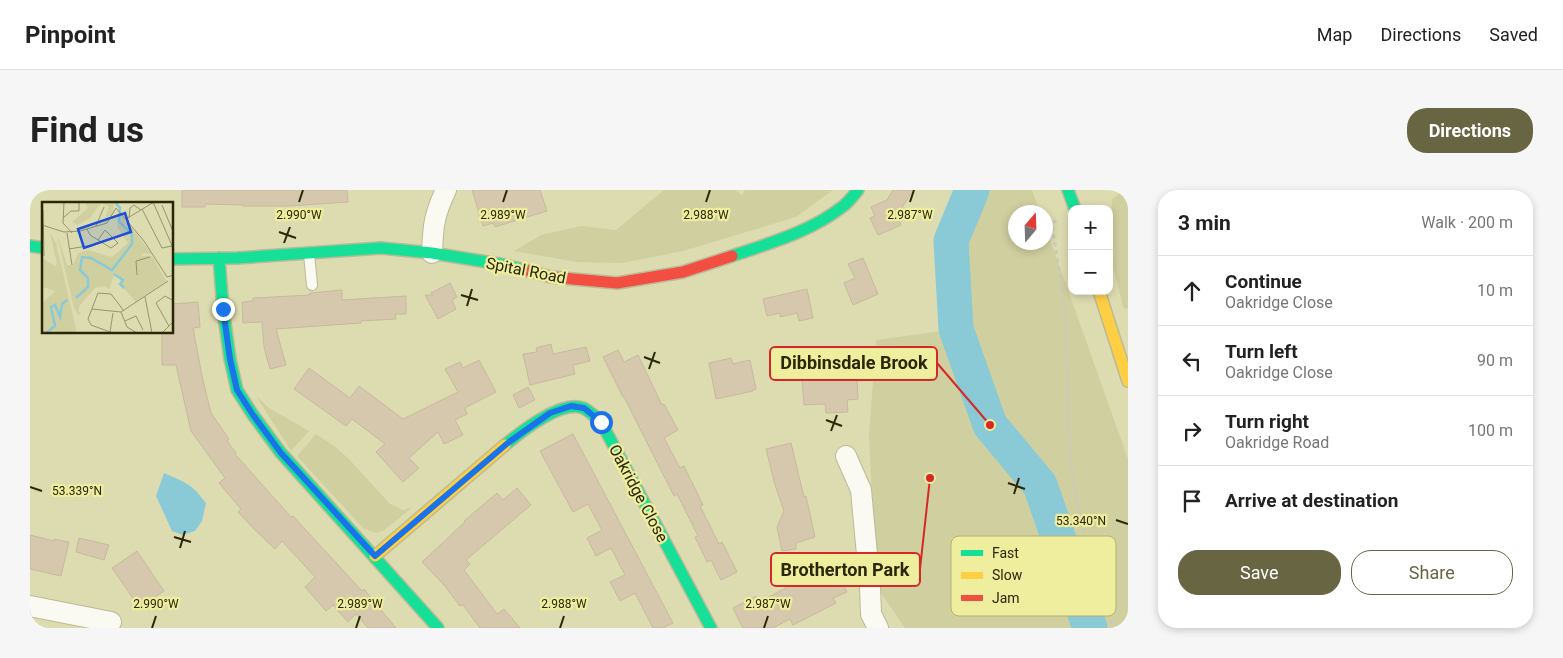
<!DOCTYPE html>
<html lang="en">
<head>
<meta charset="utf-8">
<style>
  body { margin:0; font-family:Roboto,sans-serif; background:#f6f6f6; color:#222 }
  .controls { position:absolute; right:15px; top:15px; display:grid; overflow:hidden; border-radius:10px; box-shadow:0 2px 8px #0003 }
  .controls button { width:45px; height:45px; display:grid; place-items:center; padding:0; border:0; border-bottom:1px solid #e0e0e0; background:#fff; color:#222; font:25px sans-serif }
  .compass { position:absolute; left:978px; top:15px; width:45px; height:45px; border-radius:50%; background:#fff; box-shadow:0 2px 8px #0003; rotate:19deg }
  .stop { position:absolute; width:15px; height:15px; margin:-11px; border:4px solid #1a73e8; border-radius:50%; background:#fff }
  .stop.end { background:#1a73e8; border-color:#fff; box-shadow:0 1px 5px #0008 }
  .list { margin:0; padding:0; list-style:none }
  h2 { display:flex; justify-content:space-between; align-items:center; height:65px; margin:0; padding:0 20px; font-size:21px }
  h2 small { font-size:16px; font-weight:400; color:#767676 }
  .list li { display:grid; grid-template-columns:32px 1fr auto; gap:15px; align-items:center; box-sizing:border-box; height:70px; padding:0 20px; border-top:1px solid #e0e0e0 }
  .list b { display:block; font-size:19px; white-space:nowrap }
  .list p { margin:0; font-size:16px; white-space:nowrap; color:#767676 }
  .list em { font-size:16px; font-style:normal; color:#767676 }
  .actions { display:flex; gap:10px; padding:15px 20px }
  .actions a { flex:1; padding:11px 0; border:1px solid #686642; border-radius:20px; text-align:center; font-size:18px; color:#686642 }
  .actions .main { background:#686642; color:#fff }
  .icon { flex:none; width:28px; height:28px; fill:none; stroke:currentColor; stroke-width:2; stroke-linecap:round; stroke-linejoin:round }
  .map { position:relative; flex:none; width:1098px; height:438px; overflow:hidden; border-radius:20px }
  header { display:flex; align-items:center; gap:30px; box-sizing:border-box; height:70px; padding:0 25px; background:#fff; border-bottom:1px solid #e0e0e0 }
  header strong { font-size:24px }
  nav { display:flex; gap:28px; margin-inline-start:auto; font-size:18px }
  .intro { display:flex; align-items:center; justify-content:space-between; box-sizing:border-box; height:120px; padding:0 30px }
  h1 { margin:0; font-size:35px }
  .button { padding:12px 22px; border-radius:20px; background:#686642; color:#fff; font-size:18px; font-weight:700 }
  main { display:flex; gap:30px; padding:0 30px }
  aside { flex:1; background:#fff; border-radius:20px; box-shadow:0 2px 8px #0003 }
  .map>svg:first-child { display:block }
</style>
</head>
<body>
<header>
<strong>Pinpoint</strong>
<nav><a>Map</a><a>Directions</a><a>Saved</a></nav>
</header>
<div class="intro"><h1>Find us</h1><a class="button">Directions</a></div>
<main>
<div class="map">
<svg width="1098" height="438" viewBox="0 0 1098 438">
  <rect width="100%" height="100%" fill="#dddcb0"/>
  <path fill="#d0cfa0" d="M634 0H705L712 5 715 0H803L766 27 653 61 592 73 547 72 484 61 511 45 551 36 586 40Z
    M942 0H1002L1010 22H986V52H1016V38L1098 269V438H875L846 396 839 245 846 150 926 139 921 51Z
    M1095 0H1098V118L1094 119 1079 63 1082 9Z
    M226 206 239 218 279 241 261 261Z
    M286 244 304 256 318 268 360 314 373 320 383 317 353 341 345 343 333 338 267 266Z"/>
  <path fill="#89cad6" d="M134 283C156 293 161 293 176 313L172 331 165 341 153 345 142 341 126 306Z"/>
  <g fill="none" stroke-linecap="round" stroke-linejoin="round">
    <path stroke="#89cad6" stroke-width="35" d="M942 0 921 51 926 139 960 235 1010 295 1060 438"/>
  </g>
  <path fill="#d6c8ad" stroke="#c8b99e" d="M152 0H317L318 12 259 16H213V15L175 14V17H152Z
    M442 0H510L517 21 465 37 463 33 453 36Z
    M863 0H883L867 26 871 35 848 45 840 28 845 26 841 17 857 10Z
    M833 68 848 104 823 115 814 93 825 88 818 74Z
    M420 93 427 107 422 110 426 119 408 129 395 105H403L401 103Z
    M777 99 783 128 769 131 767 123 750 127V123L737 126 733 109Z
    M312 100V110L376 106V124H365L366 129 331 131V133L246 139 256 175 240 179 234 157 232 132 213 133 212 112 223 111V108L280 105V103Z
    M168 112 170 137 163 138 172 186 181 223 199 249 197 251 206 263 205 264 261 327 263 326 332 401 334 399 366 438H338L326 424 318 432 303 415 296 421 275 397 285 387 252 351 245 359 223 338 208 322 211 319 189 293 195 288 161 241 146 175H132V142H142V114Z
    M521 154 523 164 556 157 560 171 543 175 545 184 500 195 493 164 507 162 506 158Z
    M588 160 594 172 608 165 632 215 634 214 648 240 634 248 650 278 654 276 673 315 670 316 689 354 692 352 707 382 691 390 681 370 677 372 665 347 668 346 647 304 644 306 594 207H593L573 167Z
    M701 168 703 174 720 170 726 199 723 200V201L686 209 679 173Z
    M449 170 466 202 435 218 437 224 425 230 433 245 414 254 408 242 379 268 389 278 373 292 346 262 355 254 322 229 316 236 264 199 279 178 320 208 329 196 373 229 428 202 415 179 430 172 433 178Z
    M827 186 828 209 817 210 818 222 796 223 795 214 774 215 772 189Z
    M498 197 505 210 489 218 483 205Z
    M543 244 643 433 633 438H623L605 403 590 411 580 392 595 385 581 358 566 366 557 348 572 340 558 314 543 322 510 261Z
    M761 253 774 307 776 306 785 347 766 353V359L752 361 747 337 754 321 745 295 736 259Z
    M487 298 501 315 436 370 440 374 434 380 467 424 474 419 490 438H450L433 415 430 416 414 395 392 372 435 332 434 331 467 303 473 310Z
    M0 345 24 351V349L39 352 31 386 0 379Z
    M49 348 79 355 74 370 46 362Z
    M107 361 134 401 109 417 82 378Z
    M805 378 817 402 803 408 806 413 763 435 760 429 743 438H713L703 418 726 406 729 412 769 391 771 395Z"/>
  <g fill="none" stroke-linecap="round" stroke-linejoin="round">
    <g stroke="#bbba97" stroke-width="12">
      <path id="lane" d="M279 64 282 95"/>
    </g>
    <g stroke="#bbba97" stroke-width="22">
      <path id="street" d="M402 63C403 36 404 25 416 0
        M816 266 831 300 840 397 841 424 848 438
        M0 416 81 432"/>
    </g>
    <g stroke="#bbba97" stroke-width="14">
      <path id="fast" d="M1038 0 1045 19
        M0 56 14 58
        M702 66C740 53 780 42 812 17 818 13 823 6 828 0
        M189 68 193 119 200 169 207 200 223 225 251 263 408 438
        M142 69 207 68 351 58 402 63 470 74 499 81
        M475 255C492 241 531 210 553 218 559 220 566 228 571 232L681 438"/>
    </g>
    <g stroke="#bbba97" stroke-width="14">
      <path id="slow" d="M1069 101 1098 191
        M345 366 475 255"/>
    </g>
    <g stroke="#bbba97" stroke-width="14">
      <path id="jam" d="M499 81 521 87 587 93 653 82 702 66"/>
    </g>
    <path stroke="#cac9bc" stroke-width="3" stroke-dasharray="4 4" stroke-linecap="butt" d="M1026 30 1022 35 1035 118 1040 269 1051 334 1084 438"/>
    <use href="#lane" stroke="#fafaf3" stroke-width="10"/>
    <use href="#street" stroke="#fafaf3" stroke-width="20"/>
    <use href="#fast" stroke="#16e098" stroke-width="11"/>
    <use href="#slow" stroke="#ffcf43" stroke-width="11"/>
    <use href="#jam" stroke="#f24e42" stroke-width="11"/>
  </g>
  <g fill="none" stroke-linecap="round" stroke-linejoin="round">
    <path stroke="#1a73e8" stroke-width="6" d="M193 119 200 169 207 200 223 225 251 263 345 366 479 252 520 223 541 216 554 218 571 232"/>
  </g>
  <path fill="none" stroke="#292706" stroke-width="2" d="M269 12 273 0M473 12 477 0M676 12 680 0M880 12 884 0M249 42 266 48M254 53 260 37M431 105 448 110M437 116 442 99M614 167 630 173M619 179 625 162M796 230 812 236M801 241 807 225M978 293 995 299M0 297 12 301M984 304 989 288M1086 330 1098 334M144 347 161 352M150 358 155 341M122 438 126 426M326 438 330 426M530 438 534 426M734 438 738 426"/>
  <g text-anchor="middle" stroke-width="4.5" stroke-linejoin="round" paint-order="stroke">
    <g font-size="16" fill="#292706" stroke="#efed9e">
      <text transform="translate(496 80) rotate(11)" y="6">Spital Road</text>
      <text transform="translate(609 303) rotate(62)" y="6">Oakridge Close</text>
    </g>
  </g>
  <g transform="translate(12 12)">
    <rect width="131" height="131" fill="#dddcb0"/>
    <path d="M43 0H76L77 2 75 5 72 1 70 15 62 21 67 4 59 1 48 16 36 23 30 20 46 6ZM77 10 110 52 101 51 99 54H110L124 79 94 100 78 82 81 78 72 73 67 88 63 84 53 86 38 103 36 109 39 111 36 113 32 106 14 29 25 63H31L36 51 46 48 70 55 86 41 75 25ZM8 30 14 41 35 131H0V101L14 89 0 85V56L13 64 15 62Z" fill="#d0cfa0"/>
    <path fill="none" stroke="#89cad6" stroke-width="2.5" d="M72 72 81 78 78 82 82 86M34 96 46 85V76L38 68 40 55 49 56 70 68 90 42V33L77 19 78 6 73 0M4 131 13 124 9 105 13 103 18 115 20 102 25 98"/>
    <path fill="none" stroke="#95946c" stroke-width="1" d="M22 0 21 21 30 31M111 0 132 48M120 3 132 32M100 7 120 46 130 44M1 8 2 54M21 16 29 9H37V1M87 16 88 6 92 3 99 8M84 17 112 0M0 23 22 30 38 29 65 21 74 6 102 39 125 75 132 73M54 24 62 5M45 27 48 33 69 46 76 41M25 31 30 63M56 38 63 28 76 41M27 47 45 44M95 73 94 59 108 55M69 92 56 91 46 117 49 123 71 131M69 92 82 109M103 95 110 131M50 107 79 110 126 79M79 110 85 125 95 131M83 119 94 114 101 128M127 124 114 101 123 94 132 99M68 130 71 111M120 131 132 119"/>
    <path fill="#1d4ed8" fill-opacity="0.15" stroke="#1d4ed8" stroke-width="2.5" d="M83 11 89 30 42 46 36 27Z"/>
    <rect width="131" height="131" fill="none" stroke="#292706" stroke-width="2.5"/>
  </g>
  <rect x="921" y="346" width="165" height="80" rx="8" fill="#efed9e" stroke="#b4b270" stroke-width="1"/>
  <rect x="931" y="360" width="22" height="6" fill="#16e098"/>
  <rect x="931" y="382" width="22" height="7" fill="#ffcf43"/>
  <rect x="931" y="405" width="22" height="6" fill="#f24e42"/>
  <g font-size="14" fill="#292706">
    <text x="962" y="368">Fast</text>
    <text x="962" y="390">Slow</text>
    <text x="962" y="413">Jam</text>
  </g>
  <g font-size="12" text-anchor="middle" fill="#292706" stroke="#efed9e" stroke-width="4.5" stroke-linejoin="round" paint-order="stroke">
    <text x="473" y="29">2.989°W</text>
    <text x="676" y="29">2.988°W</text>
    <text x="880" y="29">2.987°W</text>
    <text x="269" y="29">2.990°W</text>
    <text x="47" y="305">53.339°N</text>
    <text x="1051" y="335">53.340°N</text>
    <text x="126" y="418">2.990°W</text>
    <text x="330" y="418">2.989°W</text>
    <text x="534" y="418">2.988°W</text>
    <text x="738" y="418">2.987°W</text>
  </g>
  <path fill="none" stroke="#d62828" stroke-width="2" d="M960 235L907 173M900 288L890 379"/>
  <g fill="#d62828" stroke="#efed9e" stroke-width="2">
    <circle cx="960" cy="235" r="5"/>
    <circle cx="900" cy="288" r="5"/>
  </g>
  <g fill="#efed9e" stroke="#d62828" stroke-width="2">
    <rect x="740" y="157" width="167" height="33" rx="5"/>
    <rect x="741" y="363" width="149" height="33" rx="5"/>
  </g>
  <g font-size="18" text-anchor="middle" font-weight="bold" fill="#292706">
    <text x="824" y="179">Dibbinsdale Brook</text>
    <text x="815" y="386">Brotherton Park</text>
  </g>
</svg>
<div class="controls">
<button>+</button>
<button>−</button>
</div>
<svg class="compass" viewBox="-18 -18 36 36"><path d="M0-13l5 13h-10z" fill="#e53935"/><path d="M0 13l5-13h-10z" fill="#767676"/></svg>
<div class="stop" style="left:571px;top:232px"></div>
<div class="stop end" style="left:193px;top:119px"></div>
</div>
<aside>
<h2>3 min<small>Walk · 200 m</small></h2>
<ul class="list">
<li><svg class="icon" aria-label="ahead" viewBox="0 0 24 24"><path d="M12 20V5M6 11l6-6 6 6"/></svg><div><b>Continue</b><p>Oakridge Close</p></div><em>10 m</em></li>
<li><svg class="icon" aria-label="left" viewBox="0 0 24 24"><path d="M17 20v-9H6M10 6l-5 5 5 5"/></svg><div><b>Turn left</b><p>Oakridge Close</p></div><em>90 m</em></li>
<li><svg class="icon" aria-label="right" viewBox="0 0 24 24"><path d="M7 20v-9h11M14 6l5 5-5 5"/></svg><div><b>Turn right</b><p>Oakridge Road</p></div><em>100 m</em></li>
<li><svg class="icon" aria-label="arrive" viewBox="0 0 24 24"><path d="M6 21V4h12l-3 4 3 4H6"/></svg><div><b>Arrive at destination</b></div></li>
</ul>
<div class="actions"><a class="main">Save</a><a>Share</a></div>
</aside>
</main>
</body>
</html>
